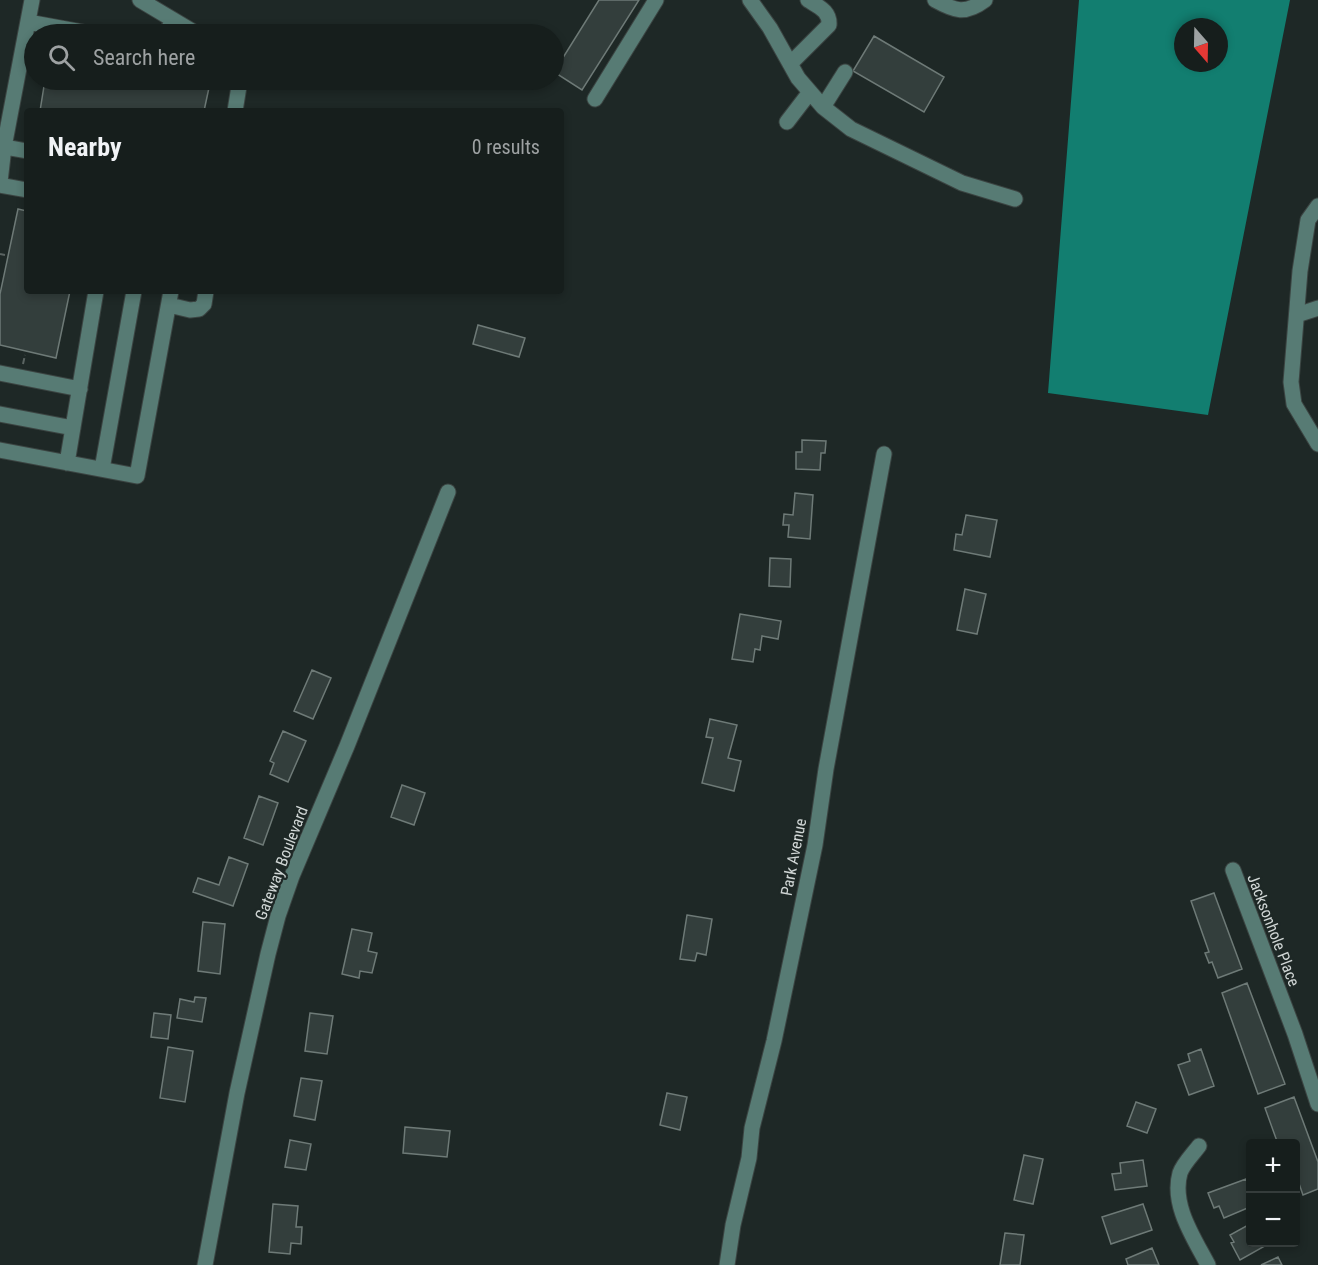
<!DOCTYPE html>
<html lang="en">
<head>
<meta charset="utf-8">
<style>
  body { margin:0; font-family:"Roboto Condensed",sans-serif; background:#232b29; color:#f1f3f6 }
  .controls { position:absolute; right:18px; bottom:18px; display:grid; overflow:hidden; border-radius:6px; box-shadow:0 3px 9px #0003 }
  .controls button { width:54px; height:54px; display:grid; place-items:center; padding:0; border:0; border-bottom:2px solid #353c3b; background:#161e1c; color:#f1f3f6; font:30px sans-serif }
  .compass { position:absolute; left:1174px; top:18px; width:54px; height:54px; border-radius:50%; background:#161e1c; box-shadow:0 3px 9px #0003; rotate:160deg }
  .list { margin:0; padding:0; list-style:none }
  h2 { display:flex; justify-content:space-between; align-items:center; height:78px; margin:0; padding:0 24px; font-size:26px }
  h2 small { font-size:20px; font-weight:400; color:#9ea2a3 }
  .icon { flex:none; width:33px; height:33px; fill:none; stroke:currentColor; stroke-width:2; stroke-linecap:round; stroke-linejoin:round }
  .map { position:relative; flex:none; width:1318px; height:1265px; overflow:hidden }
  .search { position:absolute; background:#161e1c; box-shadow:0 3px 9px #0003; left:24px; top:24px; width:540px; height:66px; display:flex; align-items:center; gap:15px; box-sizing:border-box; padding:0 21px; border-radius:33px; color:#9ea2a3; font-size:22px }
  .panel { position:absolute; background:#161e1c; box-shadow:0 3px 9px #0003; left:24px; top:108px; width:540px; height:186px; border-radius:6px }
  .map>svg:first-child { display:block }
</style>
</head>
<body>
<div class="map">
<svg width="1318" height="1265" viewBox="0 0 1318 1265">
  <rect width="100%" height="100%" fill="#1e2826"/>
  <path fill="#127e70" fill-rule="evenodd" d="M1079 0H1290L1208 415 1048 393ZM1183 27H1219V63H1183Z"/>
  <path fill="#333e3c" stroke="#6e7a77" stroke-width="1.5" d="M599 0H639L582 90 554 72Z
    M874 36 944 77 924 112 853 71Z
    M45 80H190L210 83 204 111H40Z
    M18 209 27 211V291H70L56 358 0 345V294Z
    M478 325 525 338 519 357 473 344Z
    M802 440 826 441 825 453H821L820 470 796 469V452H802Z
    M795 493 813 495 810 539 788 537 789 525H783L784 514 793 515Z
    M966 515 997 520 990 557 954 550 956 534 962 535Z
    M770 558 791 559 790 587 769 586Z
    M965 589 986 594 977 634 957 630Z
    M740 614 781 621 778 639 762 636 760 650 755 649 753 662 732 659Z
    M312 670 331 678 313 719 294 711Z
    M710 719 737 725 728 758 741 761 734 791 702 783 713 738 706 737Z
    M283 731 306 741 288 782 270 774 274 763 270 761Z
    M402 785 425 793 414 825 391 817Z
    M259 796 278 803 263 845 244 838Z
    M229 857 248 864 233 906 193 892 198 878 219 885Z
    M1214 893 1242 969 1218 978 1212 962 1209 963 1205 953 1209 952 1191 901Z
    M687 915 712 919 706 955 697 953 695 961 680 959Z
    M203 922 225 924 220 974 198 971Z
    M352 929 372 933 368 951 377 953 372 973 360 971 359 978 342 974Z
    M1247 983 1285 1084 1258 1094 1222 993Z
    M195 997 206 998 202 1022 177 1018 180 999 194 1002Z
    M154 1013 171 1015 168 1039 151 1037Z
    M310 1013 333 1016 327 1054 305 1051Z
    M168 1047 193 1051 185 1102 160 1098Z
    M1201 1049 1214 1086 1189 1095 1178 1065 1190 1061 1188 1054Z
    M301 1078 322 1081 315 1120 294 1116Z
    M667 1093 687 1097 680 1130 660 1125Z
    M1294 1097 1318 1162V1189L1303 1195 1296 1175V1144H1278L1265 1108Z
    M1136 1102 1156 1109 1147 1133 1127 1126Z
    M405 1127 450 1131 447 1157 403 1153Z
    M290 1140 311 1144 306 1170 285 1167Z
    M1024 1155 1043 1159 1033 1204 1014 1200Z
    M1143 1160 1147 1186 1115 1190 1112 1174 1121 1173 1120 1163Z
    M1246 1179 1250 1191V1207L1224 1218 1219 1206 1214 1208 1208 1193Z
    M273 1204 298 1206 296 1227H302L301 1244 291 1243 290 1254 269 1252Z
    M1143 1204 1152 1230 1111 1244 1102 1217Z
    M1250 1224V1242H1272L1240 1260 1231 1243 1234 1242 1230 1235Z
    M1005 1233 1024 1235 1020 1265H1000Z
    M1152 1248 1159 1265H1128L1126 1259Z
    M1278 1257 1282 1265H1261Z"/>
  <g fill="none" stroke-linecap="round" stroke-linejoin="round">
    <g stroke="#3b4442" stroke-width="17">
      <path id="minor" d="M140 0 197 34
        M750 0 770 28 798 78 823 107 851 129 962 183 1015 199
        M935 0C955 11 965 15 985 0
        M28 22 93 34
        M164 34 174 21
        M790 64 829 25C830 11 819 7 808 0
        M595 99 656 0
        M823 107 845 72
        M235 111 240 80
        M787 122 810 92
        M0 146 27 151
        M0 182 4 147 32 0
        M0 185 27 190
        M1318 206 1308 220 1300 271 1291 382 1294 404 1318 444
        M169 305 190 310 199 309 204 304 206 291
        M1297 315 1318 308
        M0 373 80 389
        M0 414 73 428
        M0 450 137 476 171 291
        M67 463 96 291
        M102 469 134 291
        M1233 870 1295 1034 1318 1104
        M1199 1146C1193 1154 1183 1164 1180 1173 1171 1205 1194 1238 1208 1265
        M205 1265 237 1093 268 954 278 916 292 876 347 746 448 492
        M727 1265 733 1225 749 1158 752 1128 774 1041 815 845 826 769 884 454"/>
    </g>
    <path stroke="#5b6462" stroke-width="2" stroke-dasharray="6 3" stroke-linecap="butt" d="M0 254 5 255
      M23 364 25 355"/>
    <use href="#minor" stroke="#577b74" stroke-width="15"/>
  </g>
  <g text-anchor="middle" stroke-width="4.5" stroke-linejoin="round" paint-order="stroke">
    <g font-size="16" fill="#d1d7d6" stroke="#1e2826">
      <text transform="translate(793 857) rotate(-79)" y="6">Park Avenue</text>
      <text transform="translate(281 863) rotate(-69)" y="6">Gateway Boulevard</text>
      <text transform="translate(1274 930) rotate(69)" y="6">Jacksonhole Place</text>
    </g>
  </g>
</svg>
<div class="controls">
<button>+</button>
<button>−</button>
</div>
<svg class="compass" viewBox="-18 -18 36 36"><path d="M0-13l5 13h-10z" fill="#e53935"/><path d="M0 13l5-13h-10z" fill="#9ea2a3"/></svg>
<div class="search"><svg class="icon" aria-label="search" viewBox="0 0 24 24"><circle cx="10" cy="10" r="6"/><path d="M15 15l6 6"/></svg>Search here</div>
<section class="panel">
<h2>Nearby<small>0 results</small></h2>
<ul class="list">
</ul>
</section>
</div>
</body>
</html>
